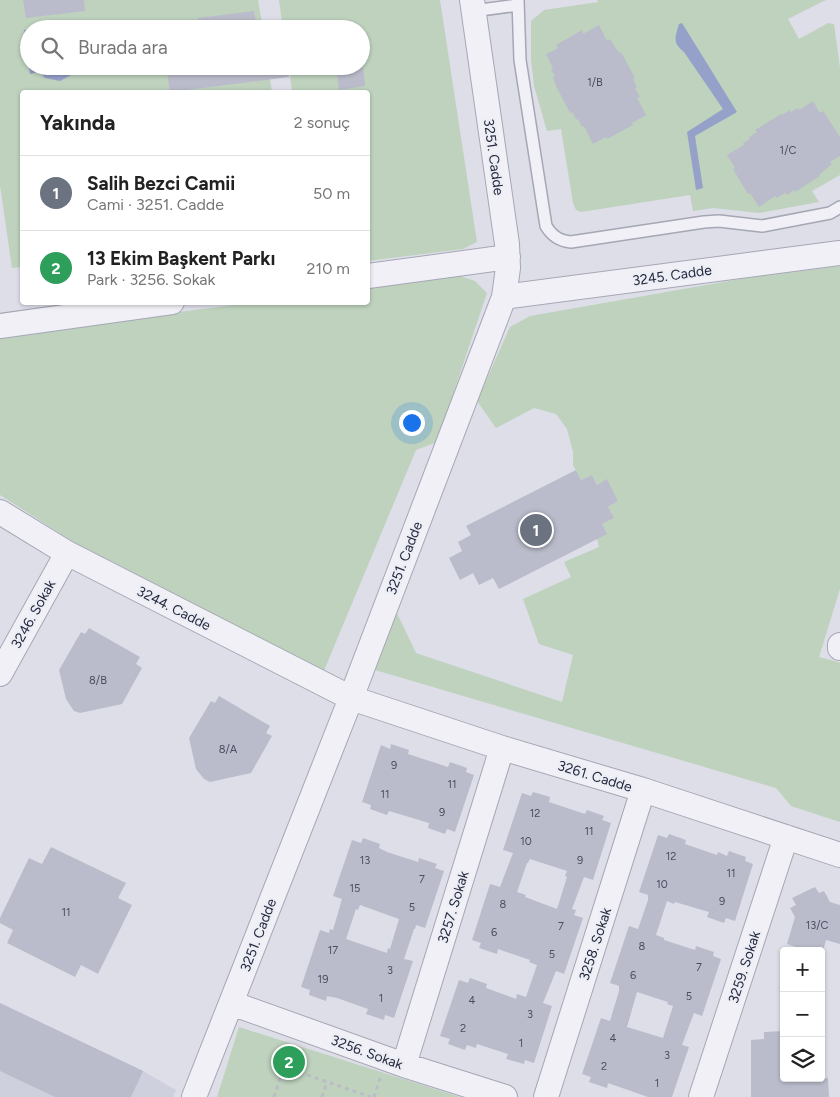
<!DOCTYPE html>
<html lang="tr">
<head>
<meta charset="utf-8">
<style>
  body { margin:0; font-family:Figtree,sans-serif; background:#f2f2f2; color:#222 }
  .controls { position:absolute; right:15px; bottom:15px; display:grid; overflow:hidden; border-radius:5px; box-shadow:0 1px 4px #0004 }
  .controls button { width:45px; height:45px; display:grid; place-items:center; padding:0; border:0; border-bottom:1px solid #e0e0e0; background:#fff; color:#222; font:25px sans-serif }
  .you { position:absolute; left:411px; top:422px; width:18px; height:18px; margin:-12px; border:4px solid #fff; border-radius:50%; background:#1a73e8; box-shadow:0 0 0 8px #1a73e833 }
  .badge { display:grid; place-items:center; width:32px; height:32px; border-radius:50%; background:#ea580c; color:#fff; font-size:16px; font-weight:700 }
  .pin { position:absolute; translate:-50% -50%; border:2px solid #fff; box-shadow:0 1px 5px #0006 }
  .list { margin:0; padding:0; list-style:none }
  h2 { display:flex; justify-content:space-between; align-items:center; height:65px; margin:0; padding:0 20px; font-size:21px }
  h2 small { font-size:16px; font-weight:400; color:#767676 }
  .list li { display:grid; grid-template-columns:32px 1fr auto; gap:15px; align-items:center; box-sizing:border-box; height:75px; padding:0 20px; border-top:1px solid #e0e0e0 }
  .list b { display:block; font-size:19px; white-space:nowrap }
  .list p { margin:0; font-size:16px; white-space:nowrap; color:#767676 }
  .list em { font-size:16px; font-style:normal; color:#767676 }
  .icon { flex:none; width:28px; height:28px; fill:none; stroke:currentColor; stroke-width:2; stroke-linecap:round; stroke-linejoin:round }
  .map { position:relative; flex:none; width:840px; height:1097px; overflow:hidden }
  .search { position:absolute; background:#fff; box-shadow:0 1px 4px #0004; left:20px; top:20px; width:350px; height:55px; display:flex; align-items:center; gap:12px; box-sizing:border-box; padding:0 18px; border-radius:28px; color:#767676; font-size:19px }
  .panel { position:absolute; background:#fff; box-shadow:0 1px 4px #0004; left:20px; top:90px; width:350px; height:215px; border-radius:5px }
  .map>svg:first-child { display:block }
</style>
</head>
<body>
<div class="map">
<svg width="840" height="1097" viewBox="0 0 840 1097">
  <rect width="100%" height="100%" fill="#dddee8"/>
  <path fill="#cfd0dd" d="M0 1003 143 1071 176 1090 173 1097H0Z"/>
  <path fill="#bed2be" d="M0 0H258L263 29H29V66H268L272 92H22V267L12 268 0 185Z
    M279 0H440L477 242 463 249 368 261V92H292L289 66H361V29H283Z
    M597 0H826L788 19 799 39 828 23 834 24 840 68V175L812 191 819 202 759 213 713 208 693 211 690 195 581 212 576 210 573 203 561 129 547 131 534 86 531 60V21L544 10 598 2Z
    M840 266V589L819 657 838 662 840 663V822L791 806 776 788 375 670 396 611 416 653 562 702 573 655 539 644 523 599 571 577 564 562 599 547 597 539 602 524 613 518 608 507 618 501 607 480 597 485 592 475 581 480 573 465V452L567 429 556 414 534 408 496 428 477 401 510 327 530 316 746 278Z
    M457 275 475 281 487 293 437 442 416 450 323 673 83 548 0 495V335L249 303 368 302V287Z
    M239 1027 460 1097H217Z"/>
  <path fill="#96a1ca" d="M682 23 737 112 695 136 703 188 696 190 687 132 723 109 684 52C672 42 675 38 679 24Z
    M24 30H29V66L86 67 77 68 73 74 60 81 45 78 39 72 30 74Z"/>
  <path fill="#babccb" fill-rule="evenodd" d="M23 0H84L85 11 26 18Z
    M254 11 257 29H199L198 18Z
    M599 25 607 41 610 39 619 53 621 52 635 78 633 79 637 87 635 88 640 97 637 98 646 115 632 123 633 125 607 139 606 137 593 144 584 126 582 127 578 119 577 120 572 112 570 113 556 86 553 77 555 76 551 70 553 68 546 54 558 48 556 45 582 30 583 34Z
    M166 66H288L289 77 170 92Z
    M336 66H363L365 86 339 90Z
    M813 101 820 113 823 111 840 137V156L830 162 832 164 819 175 820 176 795 192 794 190 787 195 785 193 777 198 775 196 759 207 750 193 748 194 733 169 735 168 727 155 744 145 743 143 750 139 749 137 757 132 755 130 781 114 782 115 790 110 791 112 798 108 799 110Z
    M576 470 581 480 592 475 597 485 607 479 618 501 608 507 614 518 602 524 607 534 499 589 493 578 479 585 473 573 460 580 449 558 462 551 458 542 471 535 466 526Z
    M89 628 140 657 136 664 142 668 122 704 80 713 74 711 66 699 59 670 81 632 85 634Z
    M219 696 270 726 266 733 272 736 251 773 210 782 204 779 196 769 189 738 211 701 215 703Z
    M391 744 409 750 408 754 439 764 448 767 450 762 467 768 466 772 474 775 455 832 447 829 445 834 428 828 429 823 389 811 387 815 370 809 371 805 362 802 381 745 390 749Z
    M533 792 550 797 549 802 585 814 587 810 604 816 602 820 611 823 593 880 584 877 572 909 576 910 574 915 583 918 564 974 556 971 543 1003 552 1006 534 1063 525 1060 524 1064 506 1059 508 1054 477 1044 476 1048 467 1045 465 1050 448 1044 450 1039 440 1036 459 980 468 983 470 978 487 984 486 988 516 999 517 994 526 997 537 965 529 962 530 960 498 949 497 954 479 948 481 943 472 940 490 884 500 887 513 853 503 850 522 793 531 796ZM530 859 567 871 565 876 567 877 557 909 525 897 526 895 517 892 527 863H528Z
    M669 834 686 840 685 844 717 855 718 852 727 856 729 851 746 857 745 861 753 864 735 921 726 918 724 923 707 917 709 912 675 902 674 904 667 901 656 935 664 938V940L695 950 696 946 714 952 713 956 721 959 702 1016 694 1013 682 1045 689 1047 672 1097H648L608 1083 607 1088 589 1082 591 1077 582 1074 601 1018 610 1021 619 991V986L610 983 629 926 638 929 648 900V895L639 892 658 835 667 838ZM637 992 668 1002 667 1004 673 1006 663 1038 627 1027Z
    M363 838 380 844 379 848 387 852 418 862 419 858 437 864 435 868 444 871 425 928 416 925 415 929H414L404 959 413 961 394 1018 385 1015 384 1020 366 1014 368 1009 337 998 327 996 326 1001 309 995 310 990 301 987 320 930 329 933 330 929 333 930 342 899 333 896 352 840 361 843ZM360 905 399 919 390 949 388 948 387 953 346 939 356 909 358 910Z
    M51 847 126 883 118 898 132 905 98 974 81 965 75 977 7 943 13 930 0 923V918L29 858 42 864Z
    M815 887 819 893 824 891 830 902 840 905V944L826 940 823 951H808L787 944 795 917 790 908 796 905 792 898Z
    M0 1003 143 1071 131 1097H55L0 1071Z
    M784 1031V1078H828L829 1097H751V1040L764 1039V1032Z"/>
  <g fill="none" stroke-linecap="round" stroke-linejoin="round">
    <g stroke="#a6a7b5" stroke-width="14">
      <path id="service" d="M518 0 520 60 546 226C552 236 559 241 571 242L704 222 719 221 762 226 830 213 840 207
        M473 11 518 5"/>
    </g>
    <g stroke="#a6a7b5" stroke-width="26">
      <path id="minor" d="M368 276 508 257
        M504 297 840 253
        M0 326 172 302
        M0 512 67 553 351 698 502 748 643 790 840 855
        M840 645V648
        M0 674 67 553
        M231 1003 404 1065 505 1097
        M404 1065 502 748
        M194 1097 351 698 504 297 508 268 507 244 472 0
        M546 1097 643 790
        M701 1097 786 837"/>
    </g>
    <path stroke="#bbbcc6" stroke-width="3" stroke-dasharray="4 4" stroke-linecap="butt" d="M274 1097 284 1067 371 1097
      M322 1097 327 1082
      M374 1097 380 1078"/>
    <use href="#service" stroke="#f0f0f6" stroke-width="11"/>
    <use href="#minor" stroke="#f0f0f6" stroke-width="24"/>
  </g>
  <g text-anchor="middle" stroke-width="4" stroke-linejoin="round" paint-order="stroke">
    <g font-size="11" fill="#4b4d62">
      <text x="595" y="86">1/B</text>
      <text x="788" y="154">1/C</text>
      <text x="98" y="684">8/B</text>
      <text x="228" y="753">8/A</text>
      <text x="394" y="769">9</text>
      <text x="452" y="788">11</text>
      <text x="385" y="798">11</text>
      <text x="442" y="816">9</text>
      <text x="535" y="817">12</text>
      <text x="589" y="835">11</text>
      <text x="526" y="845">10</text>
      <text x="671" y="860">12</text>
      <text x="365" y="864">13</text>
      <text x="580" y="864">9</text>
      <text x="731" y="877">11</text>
      <text x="422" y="883">7</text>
      <text x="662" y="888">10</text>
      <text x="355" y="892">15</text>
      <text x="722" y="905">9</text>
      <text x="503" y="908">8</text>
      <text x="412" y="911">5</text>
      <text x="66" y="916">11</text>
      <text x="817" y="929">13/C</text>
      <text x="561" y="930">7</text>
      <text x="494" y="936">6</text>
      <text x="642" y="950">8</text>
      <text x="333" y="954">17</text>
      <text x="552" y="958">5</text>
      <text x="699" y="971">7</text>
      <text x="390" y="974">3</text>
      <text x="633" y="979">6</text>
      <text x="323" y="983">19</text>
      <text x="689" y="1000">5</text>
      <text x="381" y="1002">1</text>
      <text x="472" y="1004">4</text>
      <text x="530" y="1018">3</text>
      <text x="463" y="1032">2</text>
      <text x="613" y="1042">4</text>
      <text x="521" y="1047">1</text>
      <text x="667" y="1059">3</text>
      <text x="604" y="1070">2</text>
      <text x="657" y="1087">1</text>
    </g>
    <g font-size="14" fill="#26283f" stroke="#eceef5">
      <text transform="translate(494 157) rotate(82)" y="5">3251. Cadde</text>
      <text transform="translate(672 275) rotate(-8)" y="5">3245. Cadde</text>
      <text transform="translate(404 558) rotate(-69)" y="5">3251. Cadde</text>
      <text transform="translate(174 608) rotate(27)" y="5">3244. Cadde</text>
      <text transform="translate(33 614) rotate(-61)" y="5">3246. Sokak</text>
      <text transform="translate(595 776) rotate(17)" y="5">3261. Cadde</text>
      <text transform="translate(453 907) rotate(-73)" y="5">3257. Sokak</text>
      <text transform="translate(258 935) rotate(-69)" y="5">3251. Cadde</text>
      <text transform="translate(595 944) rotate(-72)" y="5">3258. Sokak</text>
      <text transform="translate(744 967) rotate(-72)" y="5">3259. Sokak</text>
      <text transform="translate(367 1052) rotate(20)" y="5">3256. Sokak</text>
    </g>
  </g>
</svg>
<div class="controls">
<button>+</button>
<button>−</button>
<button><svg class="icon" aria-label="layers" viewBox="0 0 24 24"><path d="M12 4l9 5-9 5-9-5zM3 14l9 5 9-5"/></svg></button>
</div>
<div class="you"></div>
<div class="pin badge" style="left:536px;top:530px;background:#6b7280">1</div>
<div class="pin badge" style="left:289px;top:1062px;background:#2e9e5b">2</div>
<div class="search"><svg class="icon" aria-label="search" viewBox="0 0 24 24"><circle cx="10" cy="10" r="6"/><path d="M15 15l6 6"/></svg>Burada ara</div>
<section class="panel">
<h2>Yakında<small>2 sonuç</small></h2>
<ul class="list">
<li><span class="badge" style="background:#6b7280">1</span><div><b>Salih Bezci Camii</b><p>Cami · 3251. Cadde</p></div><em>50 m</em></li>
<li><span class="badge" style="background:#2e9e5b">2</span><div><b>13 Ekim Başkent Parkı</b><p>Park · 3256. Sokak</p></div><em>210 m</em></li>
</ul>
</section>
</div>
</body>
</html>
